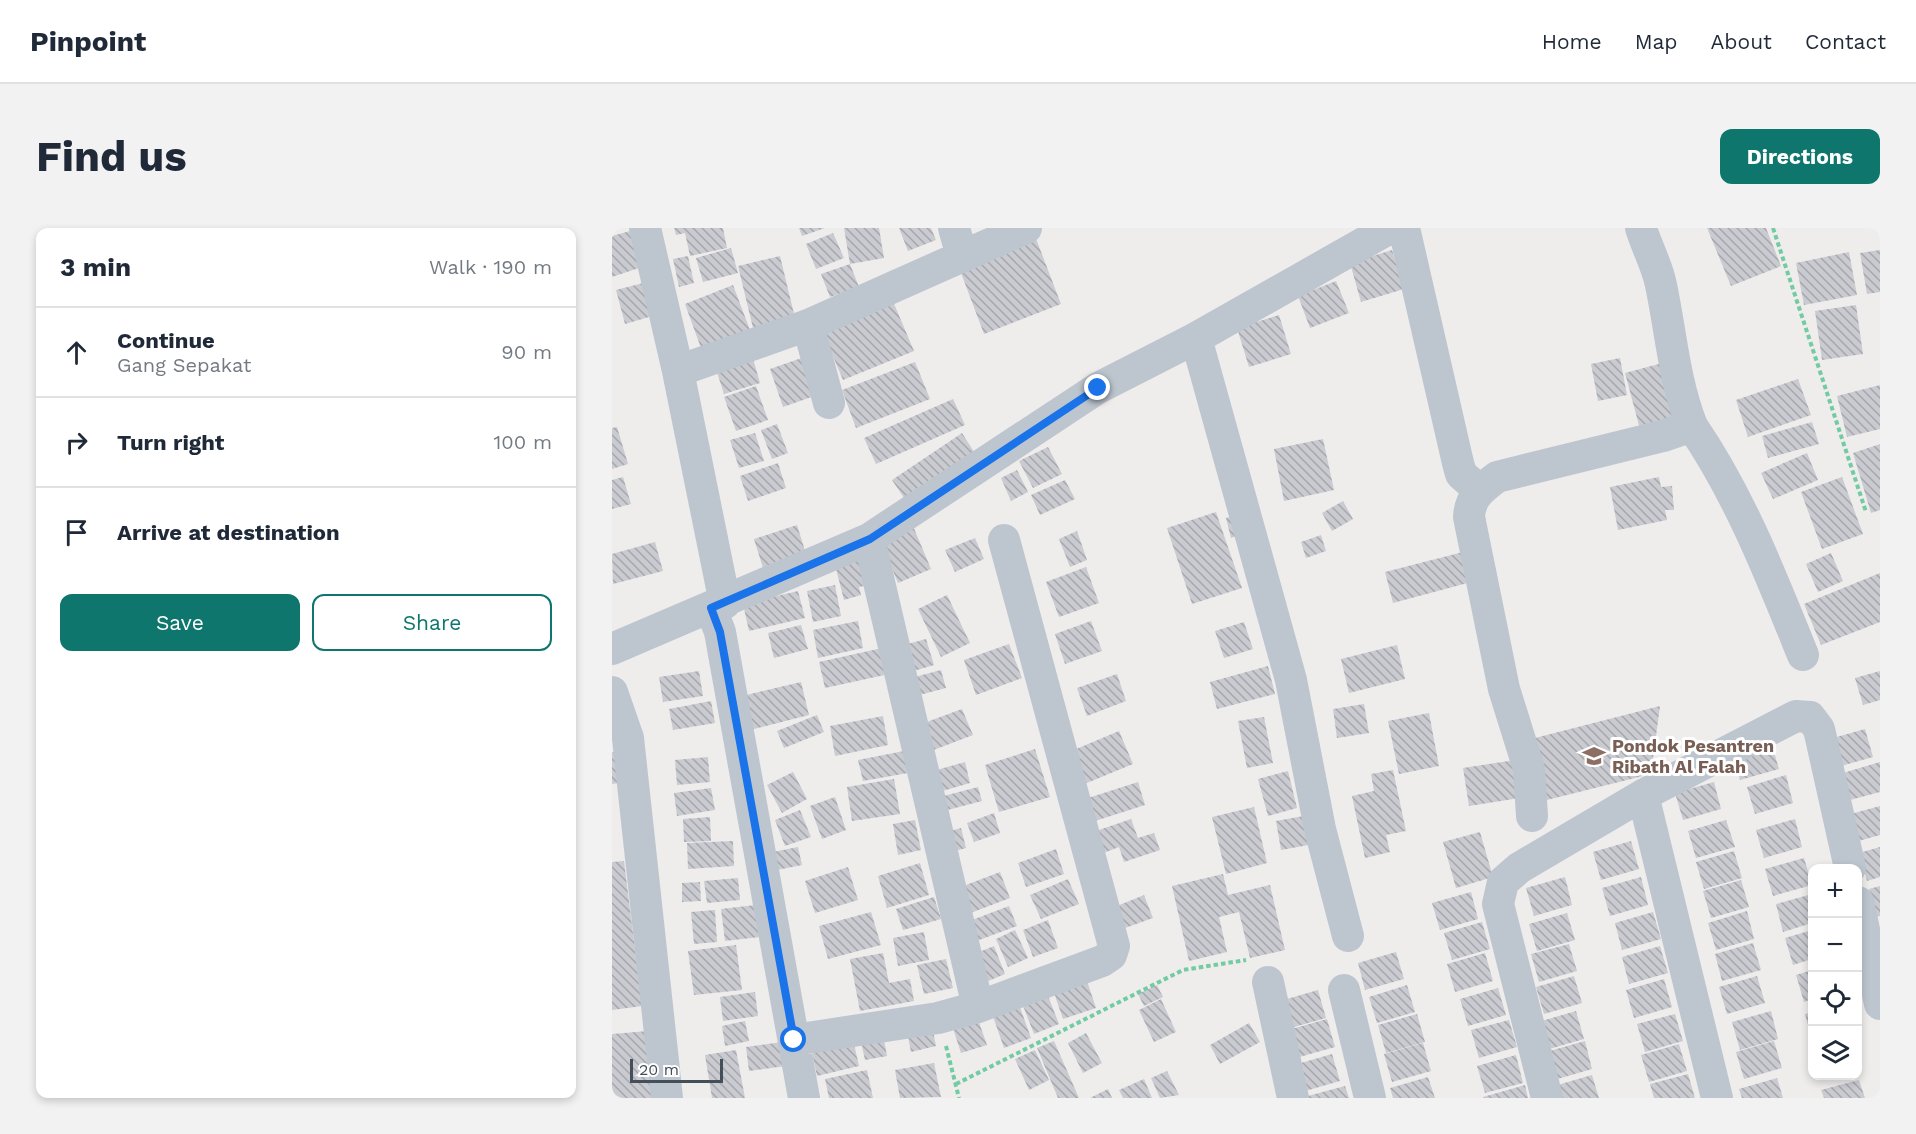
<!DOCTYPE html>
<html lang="en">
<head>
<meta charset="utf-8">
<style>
  body { margin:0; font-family:"Work Sans",sans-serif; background:#f2f2f3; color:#1f2937 }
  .controls { position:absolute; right:18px; bottom:18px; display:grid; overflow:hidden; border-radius:12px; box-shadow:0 3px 9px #0003 }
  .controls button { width:54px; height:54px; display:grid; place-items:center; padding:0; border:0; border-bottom:2px solid #e0e1e3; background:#fff; color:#1f2937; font:30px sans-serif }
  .scale { position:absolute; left:18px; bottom:15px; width:93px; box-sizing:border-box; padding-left:6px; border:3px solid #454f59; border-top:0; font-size:16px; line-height:21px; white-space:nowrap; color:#454f59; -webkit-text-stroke:4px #fff; paint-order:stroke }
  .stop { position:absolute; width:18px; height:18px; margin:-14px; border:4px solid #1a73e8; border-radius:50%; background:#fff }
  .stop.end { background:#1a73e8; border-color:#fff; box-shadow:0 2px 6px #0008 }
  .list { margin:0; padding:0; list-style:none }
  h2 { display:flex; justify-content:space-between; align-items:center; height:78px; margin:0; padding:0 24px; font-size:26px }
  h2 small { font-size:20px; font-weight:400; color:#747a83 }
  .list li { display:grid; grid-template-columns:39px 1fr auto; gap:18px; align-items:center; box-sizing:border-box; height:90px; padding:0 24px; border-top:2px solid #e0e1e3 }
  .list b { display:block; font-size:22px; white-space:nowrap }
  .list p { margin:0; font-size:20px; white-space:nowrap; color:#747a83 }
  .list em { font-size:20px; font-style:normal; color:#747a83 }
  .actions { display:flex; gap:12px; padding:18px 24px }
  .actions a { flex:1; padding:14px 0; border:2px solid #0f766e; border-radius:12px; text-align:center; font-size:21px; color:#0f766e }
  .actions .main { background:#0f766e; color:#fff }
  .icon { flex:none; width:33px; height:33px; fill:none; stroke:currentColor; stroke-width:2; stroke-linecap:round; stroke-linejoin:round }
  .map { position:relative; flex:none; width:1268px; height:870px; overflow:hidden; border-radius:12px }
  header { display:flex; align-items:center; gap:36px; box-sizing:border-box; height:84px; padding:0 30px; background:#fff; border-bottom:2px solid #e0e1e3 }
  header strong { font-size:28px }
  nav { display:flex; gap:33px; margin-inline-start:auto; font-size:21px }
  .intro { display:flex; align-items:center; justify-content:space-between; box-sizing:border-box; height:144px; padding:0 36px }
  h1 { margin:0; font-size:42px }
  .button { padding:15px 27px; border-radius:12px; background:#0f766e; color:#fff; font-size:21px; font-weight:700 }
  main { display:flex; gap:36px; padding:0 36px }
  aside { flex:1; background:#fff; border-radius:12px; box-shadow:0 3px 9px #0003 }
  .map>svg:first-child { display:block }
</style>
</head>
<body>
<header>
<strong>Pinpoint</strong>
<nav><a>Home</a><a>Map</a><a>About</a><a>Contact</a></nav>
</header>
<div class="intro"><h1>Find us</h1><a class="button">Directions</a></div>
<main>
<aside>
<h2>3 min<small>Walk · 190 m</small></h2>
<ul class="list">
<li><svg class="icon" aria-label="ahead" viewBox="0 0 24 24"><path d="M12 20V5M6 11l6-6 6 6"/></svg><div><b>Continue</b><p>Gang Sepakat</p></div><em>90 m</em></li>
<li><svg class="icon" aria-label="right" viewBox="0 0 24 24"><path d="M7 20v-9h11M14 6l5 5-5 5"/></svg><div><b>Turn right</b></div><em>100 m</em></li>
<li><svg class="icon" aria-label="arrive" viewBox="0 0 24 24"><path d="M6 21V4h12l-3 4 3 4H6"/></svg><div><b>Arrive at destination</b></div></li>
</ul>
<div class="actions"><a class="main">Save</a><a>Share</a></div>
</aside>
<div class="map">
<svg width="1268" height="870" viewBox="0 0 1268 870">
  <defs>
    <pattern id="building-back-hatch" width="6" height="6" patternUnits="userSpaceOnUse" patternTransform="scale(1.5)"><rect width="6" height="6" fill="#c9cbd1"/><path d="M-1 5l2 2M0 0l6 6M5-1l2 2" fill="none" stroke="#a5a7ad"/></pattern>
  </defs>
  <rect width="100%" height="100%" fill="#efecec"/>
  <path fill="url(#building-back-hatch)" d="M62 0H111L115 20 78 28 73 5 64 7Z
    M187 0H213L190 8Z
    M232 0H267L272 30 238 36Z
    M287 0H319L324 12 296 23Z
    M1095 0H1154L1169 38 1119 58Z
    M18 3 30 39 0 49V8Z
    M221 5 232 30 204 41 194 16Z
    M423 8 449 76 372 106 346 37Z
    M119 20 126 45 91 54 84 30Z
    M780 22 792 61 749 74 738 35Z
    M1268 22V64L1255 66 1248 25Z
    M1237 24 1245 67 1192 77 1184 35Z
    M76 28 82 55 67 59 61 31Z
    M168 28 183 90 141 100 126 38Z
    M238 36 247 59 218 69 209 46Z
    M724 53 737 85 698 100 686 68Z
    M35 54 44 87 13 96 4 62Z
    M121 57 138 102 89 120 73 76Z
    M280 71 302 123 231 152 209 100Z
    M1244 77 1251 126 1210 132 1203 83Z
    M667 87 679 126 637 139 625 100Z
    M140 127 148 155 112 166 103 138Z
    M198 127 211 165 171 179 158 141Z
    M1008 130 1015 167 986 173 979 136Z
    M1058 133 1074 193 1029 205 1013 145Z
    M303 134 318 171 244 200 230 162Z
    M1186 151 1199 187 1136 209 1124 172Z
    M1268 157V201L1235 209 1225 168Z
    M144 158 156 192 124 203 112 169Z
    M341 171 353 197 264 236 252 210Z
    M1200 194 1207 216 1156 230 1150 208Z
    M165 196 176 225 160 231 149 202Z
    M5 199 16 236 0 241V200Z
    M143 205 152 233 127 240 118 212Z
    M350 205 364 227 294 273 280 252Z
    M711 211 722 262 672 273 662 221Z
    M1268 216V282L1259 285 1241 225Z
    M436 219 450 246 421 260 407 233Z
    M1195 225 1206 252 1161 271 1149 245Z
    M166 235 174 260 136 273 128 248Z
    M405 242 416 264 399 273 389 250Z
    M11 249 19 276 0 281V252Z
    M1047 249 1049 259 1060 258 1062 282H1053L1055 292 1006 302 998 259Z
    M1230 249 1251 306 1210 321 1189 264Z
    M453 252 463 271 428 287 419 267Z
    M731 273 741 291 720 303 710 285Z
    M604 284 630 360 580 376 555 300Z
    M628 286 633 305 619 310 614 290Z
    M185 297 194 326 151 340 142 311Z
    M301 298 319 341 286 355 268 312Z
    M465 303 475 332 458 339 447 311Z
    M709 307 714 323 694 330 689 314Z
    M363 310 372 331 343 344 333 322Z
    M43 314 51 343 1 356 0 326Z
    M855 323 863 353 781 375 773 344Z
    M254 325 262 356 247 359 249 367 232 372 222 333Z
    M1219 325 1231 353 1206 364 1194 336Z
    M474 339 487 375 447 389 434 354Z
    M1268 345V394L1209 417 1192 376Z
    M223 357 229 388 201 394 195 363Z
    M186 363 193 390 137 403 131 376Z
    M335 367 358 415 329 429 306 381Z
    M246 393 251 420 206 430 201 402Z
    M479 393 490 423 453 436 443 406Z
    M632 394 641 421 612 430 603 403Z
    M189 397 196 421 162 430 156 405Z
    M314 411 322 437 295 445 288 418Z
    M397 416 410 450 364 467 352 432Z
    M785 417 793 451 737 465 729 431Z
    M270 420 277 446 213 460 207 434Z
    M656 438 663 466 605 481 598 454Z
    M329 442 334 460 300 469 295 451Z
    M87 443 91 468 51 474 47 449Z
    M1268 443V472L1251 477 1243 450Z
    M505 446 514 473 475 488 465 460Z
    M189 454 197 487 138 502 130 468Z
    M99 473 103 495 61 502 57 481Z
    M752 476 757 505 725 510 721 481Z
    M1048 478 1039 546 935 572 919 511Z
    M350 481 361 507 319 523 309 496Z
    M817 485 827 538 787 546 776 493Z
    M205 487 212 504 172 520 165 503Z
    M271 488 276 517 223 528 218 498Z
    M652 489 661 535 635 540 626 493Z
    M1253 501 1261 529 1222 540 1214 512Z
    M507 503 521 536 470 557 457 524Z
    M1159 514 1167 541 1128 552 1121 525Z
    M423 521 438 569 387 584 373 537Z
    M292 523 296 545 251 553 246 532Z
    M0 524H4L8 555 0 556Z
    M96 529 98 554 65 557 63 532Z
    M903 532 908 570 857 578 851 540Z
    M353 534 358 555 327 564 321 543Z
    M1268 534V564L1238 572 1231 545Z
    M781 542 794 603 774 607 778 624 753 630 740 568 762 563 759 546Z
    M676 543 685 580 656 588 646 551Z
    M181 544 195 571 170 585 155 557Z
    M1174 547 1181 575 1143 586 1135 559Z
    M282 551 288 586 240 593 235 559Z
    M526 554 533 577 483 593 476 570Z
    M1102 554 1109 581 1071 592 1063 565Z
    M366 559 370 573 328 584 324 570Z
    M99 560 103 582 65 588 62 565Z
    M223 569 234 602 210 611 198 578Z
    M1268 578V607L1243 614 1235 587Z
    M642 579 655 635 614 646 600 589Z
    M188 582 199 609 173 618 163 592Z
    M382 585 388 605 362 614 355 595Z
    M697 587 702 616 669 622 664 593Z
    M98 589 99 613 72 614 71 591Z
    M519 591 526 610 542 605 548 622 512 634 507 619 489 626 481 604Z
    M1183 591 1190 619 1152 630 1144 602Z
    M303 592 309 622 286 627 281 596Z
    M1114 592 1123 619 1084 630 1076 603Z
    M349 600 354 620 332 626 327 606Z
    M868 604 881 649 844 660 831 614Z
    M121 613 122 638 76 641 75 615Z
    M1019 613 1027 641 989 652 981 624Z
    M186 619 190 637 165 642 161 624Z
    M1268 619V649L1255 653 1247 625Z
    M444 621 452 646 414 659 406 635Z
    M1122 623 1130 650 1092 661 1084 634Z
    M1192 630 1200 657 1161 668 1153 641Z
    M12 633 30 778 0 782V634Z
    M308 635 317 667 275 680 266 648Z
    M236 639 246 672 203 685 193 653Z
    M388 644 398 670 356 686 346 660Z
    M611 646 616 667 658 657 673 722 638 730 627 684 607 689 615 724 577 733 560 658Z
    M953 649 960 677 922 688 914 660Z
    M1029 649 1036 677 998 688 990 660Z
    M126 650 128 672 95 675 92 653Z
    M456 651 467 676 429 691 418 667Z
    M1129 652 1137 679 1099 690 1091 663Z
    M88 654 89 673 70 674V655Z
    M1268 658V688L1264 689 1257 661Z
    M859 664 866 691 828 702 820 675Z
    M1200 666V695L1171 704 1164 676Z
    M532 667 541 690 513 700 505 678Z
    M322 669 329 691 291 702 284 681Z
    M152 676 156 708 113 713 109 681Z
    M397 678 405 698 359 715 352 695Z
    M103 682 105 714 82 716 79 684Z
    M1135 683 1142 711 1104 722 1096 695Z
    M259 684 269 717 216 731 207 698Z
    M1041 684 1049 711 1010 722 1003 695Z
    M955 685 963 712 925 723 917 696Z
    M436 692 446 720 421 729 411 702Z
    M870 694 878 721 840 732 832 705Z
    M403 702 416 730 396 739 384 711Z
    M1200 702V731L1181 737 1173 710Z
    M312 704 317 732 286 738 281 710Z
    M1141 715 1149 742 1110 753 1103 726Z
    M957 716 965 743 927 754 919 726Z
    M124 717 130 762 82 767 76 723Z
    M382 718 393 746 369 756 357 728Z
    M1048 718 1056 745 1017 756 1010 729Z
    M784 724 792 751 753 762 746 735Z
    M271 725 277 755 298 751 302 773 248 783 238 731Z
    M873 725 881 753 843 764 835 736Z
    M334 731 341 760 312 766 305 737Z
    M1200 742V771L1192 774 1184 747Z
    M472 744 484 780 451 791 439 756Z
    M962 748 970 775 932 786 924 759Z
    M1145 748 1153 775 1115 786 1107 759Z
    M1052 751 1060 779 1022 790 1014 762Z
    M545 757 551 769 532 778 526 766Z
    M795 757 803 784 765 795 757 769Z
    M433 760 447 796 422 806 408 770Z
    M886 760 894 787 856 798 848 771Z
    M706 762 714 790 675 801 668 773Z
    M143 764 146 788 111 793 108 769Z
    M404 768 419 810 392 820 377 777Z
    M549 771 564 804 542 814 527 782Z
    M363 783 375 817 349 825 338 791Z
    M964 783 972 811 934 822 926 794Z
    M1159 783 1166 811 1128 822 1120 794Z
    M1200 784V812L1193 786Z
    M805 786 813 814 774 825 766 797Z
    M1063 786 1071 813 1033 824 1025 796Z
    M715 791 723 819 684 830 676 802Z
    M897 792 905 819 867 830 859 802Z
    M133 793 137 813 113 818 110 798Z
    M319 793 324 818 299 824 294 799Z
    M637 795 648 814 608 836 598 817Z
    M270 801 275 828 253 832 247 805Z
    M36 803 41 870H0V806Z
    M474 805 490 835 471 845 456 815Z
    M240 807 247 838 205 848 198 816Z
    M178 813 181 837 137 843 134 819Z
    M442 813 467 870H446L425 820Z
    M973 813 980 841 942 852 934 824Z
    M1162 813 1170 840 1132 851 1124 824Z
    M811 815 819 843 780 854 772 826Z
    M1067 816 1075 843 1037 854 1029 827Z
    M124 822 133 870H100L93 827Z
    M423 822 437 852 417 862 403 831Z
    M720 826 728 853 690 864 682 837Z
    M904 827 911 855 873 865 865 838Z
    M322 835 329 869 288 870 283 842Z
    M255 842 261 870H217L213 851Z
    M555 843 567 867 548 870 539 850Z
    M1076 846 1083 870H1042L1038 856Z
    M980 847 987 870H945L942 858Z
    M816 849 823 870H781L778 860Z
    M1165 850 1171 870H1130L1127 861Z
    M532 851 540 870H511L507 862Z
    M1247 852 1253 870H1212L1209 862Z
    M913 857 916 870H871V869Z
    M733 858 737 870H692V869Z
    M496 861 500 870H478Z"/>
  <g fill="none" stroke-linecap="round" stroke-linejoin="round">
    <path stroke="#72cba2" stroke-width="4" stroke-dasharray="4.5 3" stroke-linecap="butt" d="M1161 0 1254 284
      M334 818 347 870
      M344 856 571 742 634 732"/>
    <path stroke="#bdc6cf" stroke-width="32" d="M33 0 66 143 113 375
      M342 0 350 28
      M792 0 846 235 849 246 867 262
      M196 97 217 175
      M66 143 196 97 414 0
      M1080 198C1128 268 1159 348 1191 427
      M257 311 366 779
      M99 380 108 404 192 870
      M0 421 257 311 486 160 584 110
      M0 464 16 510 55 870
      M1031 567 1105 870
      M920 588 917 541 892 461 857 289C858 269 869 261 885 249L1051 208 1080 198C1062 152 1059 105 1049 57 1045 37 1035 20 1029 0
      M1246 674 1268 776
      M736 708 708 601 679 452 584 110 778 0
      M656 754 681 870
      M732 762 758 870
      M182 812 326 790 366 779 490 733 499 727 502 718 392 312
      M935 870 886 676 891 654 907 640 1031 567 1184 488 1198 489 1207 501 1238 640"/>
  </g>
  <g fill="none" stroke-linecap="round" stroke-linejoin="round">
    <path stroke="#1a73e8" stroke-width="8" d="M182 812 108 404 99 380 258 311 486 160"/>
  </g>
  <defs>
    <g id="school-bare" transform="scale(1.8)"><path d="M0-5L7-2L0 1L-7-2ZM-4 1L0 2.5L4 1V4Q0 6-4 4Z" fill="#8d6e63" stroke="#fff" stroke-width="2.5" paint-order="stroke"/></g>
  </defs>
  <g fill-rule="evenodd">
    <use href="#school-bare" x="982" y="528"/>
  </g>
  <g text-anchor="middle" stroke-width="6" stroke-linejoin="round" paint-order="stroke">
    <g font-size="18" font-weight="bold" fill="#785e54" stroke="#fff" text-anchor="start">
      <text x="1000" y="524">Pondok Pesantren<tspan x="1000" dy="21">Ribath Al Falah</tspan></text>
    </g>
  </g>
</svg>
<div class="controls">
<button>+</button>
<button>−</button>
<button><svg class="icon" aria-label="locate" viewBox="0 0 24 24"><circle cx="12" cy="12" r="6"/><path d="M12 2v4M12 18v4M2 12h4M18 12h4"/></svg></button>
<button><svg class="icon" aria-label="layers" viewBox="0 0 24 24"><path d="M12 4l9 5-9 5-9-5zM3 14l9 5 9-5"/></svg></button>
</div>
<div class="scale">20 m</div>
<div class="stop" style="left:182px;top:812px"></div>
<div class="stop end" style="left:486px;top:160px"></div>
</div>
</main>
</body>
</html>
